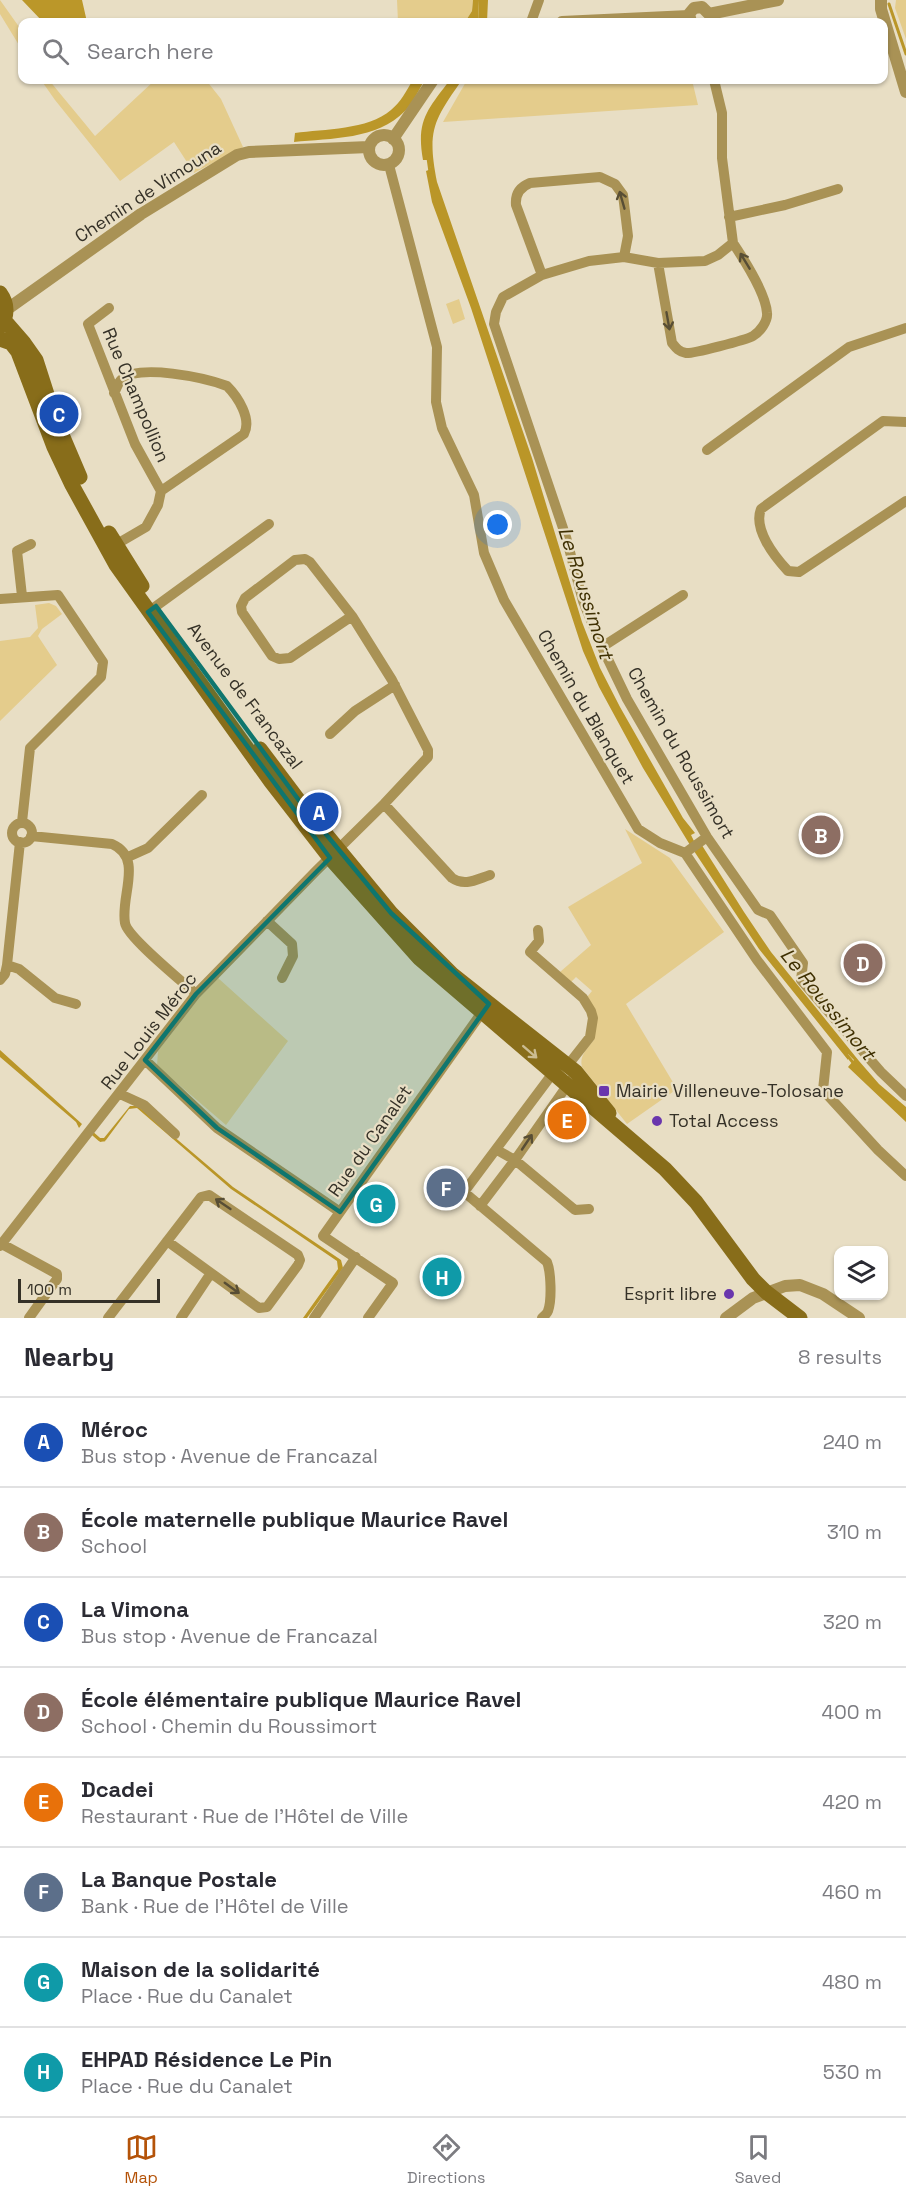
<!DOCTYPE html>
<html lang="en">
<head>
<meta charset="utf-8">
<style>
  body { margin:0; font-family:"Space Grotesk",sans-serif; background:#f7f7f7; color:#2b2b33 }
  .controls { position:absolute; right:18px; bottom:18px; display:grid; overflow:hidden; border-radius:12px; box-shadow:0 2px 4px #0004 }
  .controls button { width:54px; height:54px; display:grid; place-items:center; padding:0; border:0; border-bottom:2px solid #e1e1e2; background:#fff; color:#2b2b33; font:30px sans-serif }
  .scale { position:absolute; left:18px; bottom:15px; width:142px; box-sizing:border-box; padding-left:6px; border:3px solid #353127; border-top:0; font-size:16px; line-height:21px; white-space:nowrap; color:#353127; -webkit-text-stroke:4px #e8dec4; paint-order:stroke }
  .you { position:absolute; left:498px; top:525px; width:21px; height:21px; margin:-15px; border:4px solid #fff; border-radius:50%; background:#1a73e8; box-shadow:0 0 0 9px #1a73e833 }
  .badge { display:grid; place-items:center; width:39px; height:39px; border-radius:50%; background:#b45309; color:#fff; font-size:20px; font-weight:700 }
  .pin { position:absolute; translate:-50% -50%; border:3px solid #fff; box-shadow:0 2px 6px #0006 }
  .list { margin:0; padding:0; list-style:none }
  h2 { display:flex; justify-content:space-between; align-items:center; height:78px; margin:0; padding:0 24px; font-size:26px }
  h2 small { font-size:20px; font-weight:400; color:#7c7c81 }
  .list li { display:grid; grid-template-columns:39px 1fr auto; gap:18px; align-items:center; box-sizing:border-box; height:90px; padding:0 24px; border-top:2px solid #e1e1e2 }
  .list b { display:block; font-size:22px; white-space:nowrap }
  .list p { margin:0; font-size:20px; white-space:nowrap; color:#7c7c81 }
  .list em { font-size:20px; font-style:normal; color:#7c7c81 }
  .icon { flex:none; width:33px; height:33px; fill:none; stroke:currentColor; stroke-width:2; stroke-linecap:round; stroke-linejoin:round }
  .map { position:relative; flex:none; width:906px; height:1318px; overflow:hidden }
  .search { position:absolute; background:#fff; box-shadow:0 2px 4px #0004; left:18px; right:18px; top:18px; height:66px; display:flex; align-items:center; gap:15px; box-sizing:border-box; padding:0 21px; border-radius:12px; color:#7c7c81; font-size:22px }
  .sheet { height:798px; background:#fff }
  nav { display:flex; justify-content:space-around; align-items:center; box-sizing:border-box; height:84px; border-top:2px solid #e1e1e2; background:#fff; font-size:16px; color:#7c7c81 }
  nav a { display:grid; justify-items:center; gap:3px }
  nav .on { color:#b45309 }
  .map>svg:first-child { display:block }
</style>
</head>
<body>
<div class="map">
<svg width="906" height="1318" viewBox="0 0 906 1318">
  <rect width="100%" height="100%" fill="#e8dec4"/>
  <path fill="#e4cc8c" d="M0 0 22 31V50L0 14Z
    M397 0H473L472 11 465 22H398Z
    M896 0H906V39L895 8Z
    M41 80H49C64 99 80 117 95 136L155 80H206L221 99 243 147 194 173 174 142 120 181 55 100Z
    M467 80H692L698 105 443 122Z
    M459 299 465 319 453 324 446 304Z
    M49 603 56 606 62 614 42 629 38 636 57 665 0 721V641L30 637 38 628 35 605Z
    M625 829 670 858 724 932 626 1004 677 1089 627 1124 582 1067C579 1056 587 1049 594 1040L587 997 592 991 576 977 571 982 560 972 591 945 568 907 642 863Z
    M218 978 288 1041 226 1125 157 1066 158 1051 200 997Z"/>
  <path fill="#bb9729" d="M22 0H82L87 22H43Z
    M473 0H478L479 22H465L472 11Z
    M413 80H425C419 89 413 103 405 111 377 140 331 138 294 142L295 133C324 129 368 130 391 110 401 102 406 91 413 80Z"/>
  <path fill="#ba9628" d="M478 0H488L487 22H479Z
    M450 80H462C433 121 427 131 437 182L532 458 582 622 600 668 620 707 683 818 695 833 691 835 694 841 698 839 744 912 771 952 859 1061 879 1084 906 1107V1122L848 1067 854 1060 848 1054V1060L759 949 690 845 643 768 599 687 583 651 471 308 432 202 426 171 431 169 428 160H423C416 121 427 110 450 80Z
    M0 1050 82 1124 79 1128 76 1122 0 1057Z
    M130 1106H138L233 1187 341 1260 343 1268 307 1318H303L338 1269 337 1261 231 1189 137 1108 129 1109 106 1140 100 1142V1138H104Z"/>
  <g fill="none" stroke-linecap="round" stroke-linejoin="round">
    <path stroke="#ba9628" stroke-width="3" d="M889 4 906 54
      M428 158 430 172
      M846 1054 855 1065
      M92 1133 100 1140H104"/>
    <path stroke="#a99255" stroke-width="10" d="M531 22 539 0
      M714 80 722 113V158L733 243 718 255 705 261 658 263 624 257 589 261 542 275 503 297 496 312 494 324 566 537 583 601 602 647 627 699 707 837 758 910 770 915 803 963 801 980 881 1072 906 1096
      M389 165 437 347 436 402 442 428 474 495 484 553 504 600 638 829 660 843 685 853 757 960 827 1052 823 1090 878 1150 906 1176
      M729 217 785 205 838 189
      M658 263 672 343C676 348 679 352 686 353 692 354 746 340 753 336 760 332 768 321 767 313 766 294 743 258 733 243
      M542 275 516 205C515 194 520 187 530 183L600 177 615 184 623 195 628 236 624 257
      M109 308 88 324 135 444 161 491 158 505 146 527 110 548
      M114 393C116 390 118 383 121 380 138 363 206 378 227 386 238 397 252 419 244 434L161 491
      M906 422 883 421 761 509C753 529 774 556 788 571L799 572 906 501
      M707 450 849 347 906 328
      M22 596 17 551 31 544
      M0 599 58 595 103 662 101 677 30 748 22 822
      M148 612 269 524
      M602 647 683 595
      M330 734 355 711 395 685
      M384 804 452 878C465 887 477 879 490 875
      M12 833a10 10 0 1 1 20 0a10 10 0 1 1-20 0Z
      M31 836 112 844C144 858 120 896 125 923 127 937 183 982 196 994
      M685 853 707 837
      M128 857 148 848 202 795
      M267 921 292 944 293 956 282 978
      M538 930 539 941 530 952 583 998 591 1011 593 1018 590 1037 568 1065
      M7 965 19 969 55 998 76 1004
      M0 980 5 974 7 965 20 842
      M145 1060 217 1128 340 1212
      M120 1094 144 1105 175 1134
      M497 1150 515 1160 575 1210 589 1209
      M480 1206 515 1160 571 1080
      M167 1241 211 1273
      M0 1243 57 1274V1279L29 1318
      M0 1246 196 994 316 871 384 804 428 757V750L392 680 352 616 310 562 305 559 295 560 245 598 241 606 242 612 272 656 279 659 290 658 352 616
      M108 1318 201 1197 209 1195 298 1255 300 1260 298 1265 267 1307 259 1308 211 1273 181 1318
      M314 1318 356 1257
      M368 1318 393 1283 323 1236 485 1008
      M542 1318C544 1316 547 1314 548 1311 552 1300 551 1272 547 1262L464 1192 556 1069"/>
    <path stroke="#a99255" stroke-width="12" d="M881 0V9L906 92
      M709 14 778 0
      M562 22 689 16
      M691 22 689 14 694 8 702 7 709 14
      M369 150a15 15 0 1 1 30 0a15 15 0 1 1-30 0Z
      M393 139 433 80
      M6 310 141 214 237 155 249 152 369 147
      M726 1318 753 1298 785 1286 800 1285 823 1294 859 1318"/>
    <path stroke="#886d1a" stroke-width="15" d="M0 293C8 304 8 316 0 327
      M4 320 24 343 36 360 54 416 80 477
      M0 339 11 343 18 352 54 447 72 485 116 565 271 782 330 858 419 958 665 1169 696 1202 753 1279 766 1292 800 1318
      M109 533 142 586
      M260 749 306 810 391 913 453 975 576 1072 609 1113"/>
  </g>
  <defs><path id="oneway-shaft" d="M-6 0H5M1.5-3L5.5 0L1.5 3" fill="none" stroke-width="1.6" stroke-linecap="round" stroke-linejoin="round" transform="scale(1.5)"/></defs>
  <g stroke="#584e35">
    <use href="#oneway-shaft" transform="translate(622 200) rotate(-106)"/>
    <use href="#oneway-shaft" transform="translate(745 261) rotate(-121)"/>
    <use href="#oneway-shaft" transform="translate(668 321) rotate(80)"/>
    <use href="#oneway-shaft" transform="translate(527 1142) rotate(-56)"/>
    <use href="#oneway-shaft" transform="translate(223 1204) rotate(-146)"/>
    <use href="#oneway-shaft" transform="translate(232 1288) rotate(36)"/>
  </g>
  <use stroke="#cbbc91" href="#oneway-shaft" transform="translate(530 1052) rotate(41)"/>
  <path fill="#0f766e" fill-opacity="0.2" stroke="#0f766e" stroke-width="4.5" stroke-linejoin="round" d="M156 606 306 810 391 913 489 1004 340 1212 217 1128 145 1060 196 994 330 858 148 612Z"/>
  <g fill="#6a36ad" stroke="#e8dec4" stroke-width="2">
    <rect x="598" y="1085" width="12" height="12" rx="3"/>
    <circle cx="657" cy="1121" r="6"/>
    <circle cx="729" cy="1294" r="6"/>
  </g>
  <g text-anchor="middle" stroke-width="4.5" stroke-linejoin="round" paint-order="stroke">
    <g font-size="18" fill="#353127" stroke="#e8dec4">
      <text transform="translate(148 192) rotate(-33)" y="6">Chemin de Vimouna</text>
      <text transform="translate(136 395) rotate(67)" y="6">Rue Champollion</text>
      <text transform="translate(245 696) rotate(53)" y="6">Avenue de Francazal</text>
      <text transform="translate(586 707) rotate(60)" y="6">Chemin du Blanquet</text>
      <text transform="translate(681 753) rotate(60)" y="6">Chemin du Roussimort</text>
      <text transform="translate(149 1031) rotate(-52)" y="6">Rue Louis Méroc</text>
      <text transform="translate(370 1141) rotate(-55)" y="6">Rue du Canalet</text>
    </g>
    <g font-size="18" fill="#353127" stroke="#e8dec4" text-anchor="start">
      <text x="616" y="1097">Mairie Villeneuve-Tolosane</text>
      <text x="669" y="1127">Total Access</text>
      <text x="717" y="1300" text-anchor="end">Esprit libre</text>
    </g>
    <g font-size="20" font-style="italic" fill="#3f3002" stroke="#e8dec4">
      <text transform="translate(586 593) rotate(72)" y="7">Le Roussimort</text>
      <text transform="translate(828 1004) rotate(51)" y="7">Le Roussimort</text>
    </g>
  </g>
</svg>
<div class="controls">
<button><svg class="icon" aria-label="layers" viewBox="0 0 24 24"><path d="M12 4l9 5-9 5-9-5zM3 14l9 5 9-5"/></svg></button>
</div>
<div class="scale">100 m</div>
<div class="you"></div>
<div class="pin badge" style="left:319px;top:812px;background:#1a4fb4">A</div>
<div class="pin badge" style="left:821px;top:835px;background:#8d6e63">B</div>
<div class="pin badge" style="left:59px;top:414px;background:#1a4fb4">C</div>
<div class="pin badge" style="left:863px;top:963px;background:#8d6e63">D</div>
<div class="pin badge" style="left:567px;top:1120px;background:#e8710a">E</div>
<div class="pin badge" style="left:446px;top:1188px;background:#5c6f8a">F</div>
<div class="pin badge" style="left:376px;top:1204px;background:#0f9aa8">G</div>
<div class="pin badge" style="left:442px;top:1277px;background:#0f9aa8">H</div>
<div class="search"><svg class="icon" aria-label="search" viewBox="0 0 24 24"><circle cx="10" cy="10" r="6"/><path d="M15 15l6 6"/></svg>Search here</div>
</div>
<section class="sheet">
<h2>Nearby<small>8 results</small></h2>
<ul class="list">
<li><span class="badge" style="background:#1a4fb4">A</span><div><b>Méroc</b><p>Bus stop · Avenue de Francazal</p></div><em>240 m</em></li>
<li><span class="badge" style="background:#8d6e63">B</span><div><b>École maternelle publique Maurice Ravel</b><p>School</p></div><em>310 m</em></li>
<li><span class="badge" style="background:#1a4fb4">C</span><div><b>La Vimona</b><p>Bus stop · Avenue de Francazal</p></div><em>320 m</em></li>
<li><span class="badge" style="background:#8d6e63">D</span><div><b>École élémentaire publique Maurice Ravel</b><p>School · Chemin du Roussimort</p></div><em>400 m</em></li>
<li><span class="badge" style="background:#e8710a">E</span><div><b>Dcadei</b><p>Restaurant · Rue de l'Hôtel de Ville</p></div><em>420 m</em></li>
<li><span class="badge" style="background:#5c6f8a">F</span><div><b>La Banque Postale</b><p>Bank · Rue de l'Hôtel de Ville</p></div><em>460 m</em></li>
<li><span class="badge" style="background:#0f9aa8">G</span><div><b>Maison de la solidarité</b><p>Place · Rue du Canalet</p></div><em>480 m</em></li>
<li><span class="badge" style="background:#0f9aa8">H</span><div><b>EHPAD Résidence Le Pin</b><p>Place · Rue du Canalet</p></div><em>530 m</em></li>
</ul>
</section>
<nav>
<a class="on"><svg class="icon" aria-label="map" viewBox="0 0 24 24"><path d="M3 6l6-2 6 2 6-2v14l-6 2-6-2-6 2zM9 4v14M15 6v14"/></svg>Map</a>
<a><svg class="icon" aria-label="directions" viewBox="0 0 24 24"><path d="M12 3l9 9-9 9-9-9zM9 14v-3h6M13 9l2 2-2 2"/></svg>Directions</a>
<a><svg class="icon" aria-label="saved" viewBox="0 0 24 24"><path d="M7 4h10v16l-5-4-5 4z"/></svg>Saved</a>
</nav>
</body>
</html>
